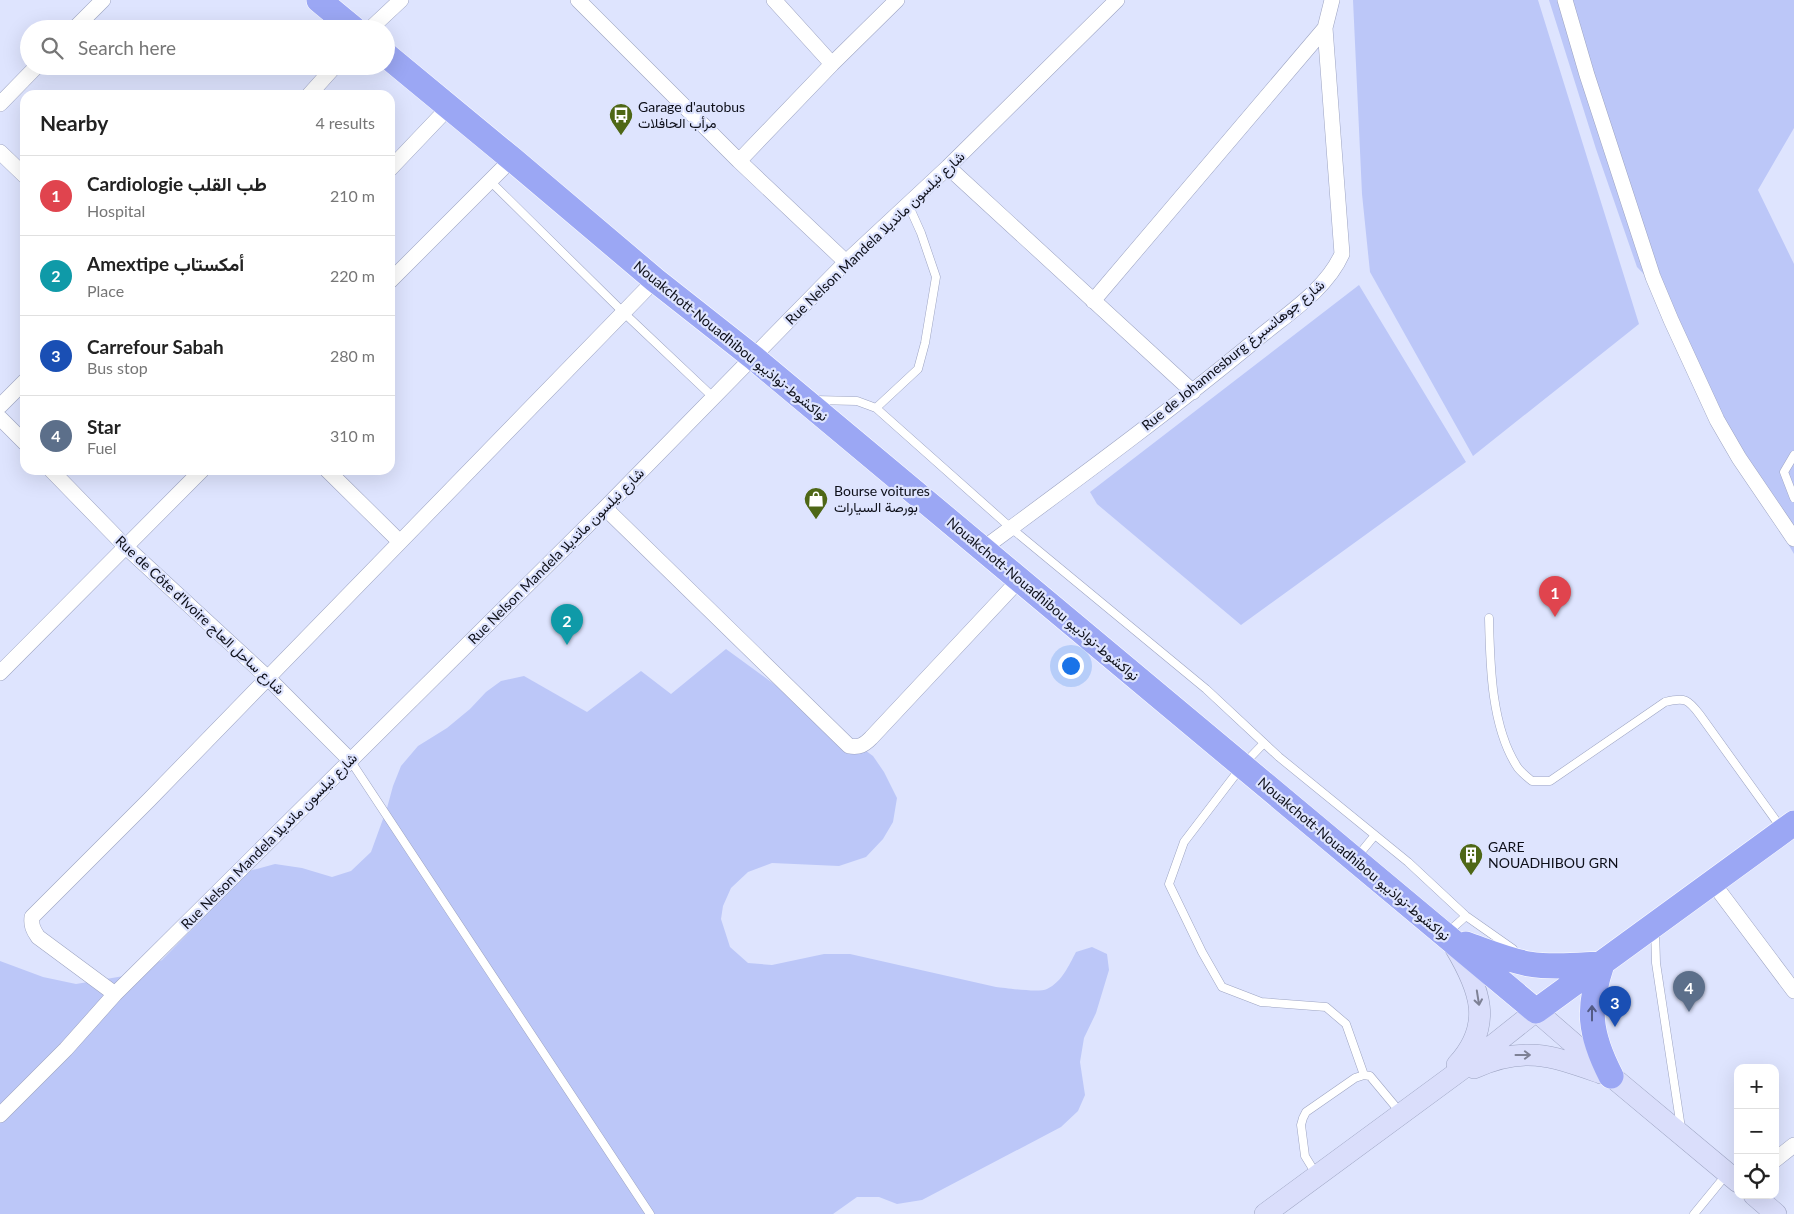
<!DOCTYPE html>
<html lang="en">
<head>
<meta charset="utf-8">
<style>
  body { margin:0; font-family:Lato,Vazirmatn,sans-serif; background:#f6f6f6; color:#222 }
  .controls { position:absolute; right:15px; bottom:15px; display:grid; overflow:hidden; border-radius:10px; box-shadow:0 5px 20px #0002 }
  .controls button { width:45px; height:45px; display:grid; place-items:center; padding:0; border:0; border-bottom:1px solid #e0e0e0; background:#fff; color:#222; font:25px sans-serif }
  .you { position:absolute; left:1070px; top:665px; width:18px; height:18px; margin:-12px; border:4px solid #fff; border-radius:50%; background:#1a73e8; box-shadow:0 0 0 8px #1a73e833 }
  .badge { display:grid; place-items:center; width:32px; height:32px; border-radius:50%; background:#0b8043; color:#fff; font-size:16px; font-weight:700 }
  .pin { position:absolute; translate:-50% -41px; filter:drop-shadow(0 1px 2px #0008) }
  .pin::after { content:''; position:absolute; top:26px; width:18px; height:15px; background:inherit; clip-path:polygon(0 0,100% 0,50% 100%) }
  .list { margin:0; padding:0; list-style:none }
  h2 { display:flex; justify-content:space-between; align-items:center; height:65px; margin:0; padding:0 20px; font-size:21px }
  h2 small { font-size:16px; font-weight:400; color:#767676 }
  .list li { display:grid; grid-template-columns:32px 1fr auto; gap:15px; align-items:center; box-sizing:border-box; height:80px; padding:0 20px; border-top:1px solid #e0e0e0 }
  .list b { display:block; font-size:19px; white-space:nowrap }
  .list p { margin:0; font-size:16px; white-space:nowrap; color:#767676 }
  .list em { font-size:16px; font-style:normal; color:#767676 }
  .icon { flex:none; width:28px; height:28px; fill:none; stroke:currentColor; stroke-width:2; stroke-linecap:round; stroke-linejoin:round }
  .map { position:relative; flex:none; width:1794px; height:1214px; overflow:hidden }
  .search { position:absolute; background:#fff; box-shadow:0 5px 20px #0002; left:20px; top:20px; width:375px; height:55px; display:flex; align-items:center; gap:12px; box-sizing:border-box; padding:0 18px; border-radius:28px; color:#767676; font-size:19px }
  .panel { position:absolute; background:#fff; box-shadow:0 5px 20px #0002; left:20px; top:90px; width:375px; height:385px; border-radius:15px }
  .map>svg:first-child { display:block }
</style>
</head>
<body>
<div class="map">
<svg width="1794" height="1214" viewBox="0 0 1794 1214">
  <rect width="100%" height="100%" fill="#dee4fe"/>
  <path fill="#bcc7f8" d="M1353 0H1538L1639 324 1473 456 1370 272 1362 194Z
    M1549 0H1794V128L1758 190 1794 264V554L1728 442 1666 297 1637 267 1596 149Z
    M1359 285 1466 462 1241 625 1097 504 1090 492Z
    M726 649 873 756 884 772 897 798 893 822 883 839 866 857 839 866 772 863 748 872 731 888 723 906 721 919 730 947 748 963 772 965 824 954H850L996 987C1006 988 1039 993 1047 989 1062 982 1069 965 1076 952L1092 947 1107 954 1109 970 1096 1013 1084 1038 1080 1062 1085 1095 1078 1111 1061 1127 922 1200 897 1204 879 1197H857L833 1214H0V961L43 977 76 984 136 974 162 960 249 871 275 864 302 868 332 877 351 871 371 852 387 808 393 786 401 766 418 746 447 728 470 709 486 692 501 681 524 676 587 712 641 671 671 694Z"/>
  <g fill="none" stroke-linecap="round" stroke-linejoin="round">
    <g stroke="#9da4c2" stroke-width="9">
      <path id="service" d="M490 181 623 312 714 398
        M815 400 857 401 876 408 1011 528 1206 689 1279 757 1408 862 1466 916 1513 949
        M876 408 918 369 925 343 936 277 921 233 908 204
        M1794 455 1784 472 1794 498
        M1489 618C1490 664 1491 728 1518 768 1522 773 1527 777 1532 781H1550L1665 702C1685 697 1688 699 1700 715L1782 829
        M1264 743 1242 766 1184 842 1169 884 1202 952 1222 987 1261 1002 1326 1007 1346 1024 1364 1075
        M350 760 650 1214
        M1357 857 1375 835
        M1655 929 1656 963 1681 1128
        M1447 933 1466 916
        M1316 1174 1305 1156 1301 1125 1303 1118 1306 1112 1355 1078 1364 1075 1370 1076 1400 1112
        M1694 1214 1726 1175"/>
    </g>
    <g stroke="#9da4c2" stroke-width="16">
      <path id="minor" d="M578 0 739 161 846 262
        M774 0 832 64
        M1565 0 1587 75 1653 277 1671 320 1717 420 1739 458 1794 539
        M74 29 103 0
        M370 29 401 0
        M309 95 335 66
        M0 104 37 66
        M0 152 25 176
        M739 161 832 64 897 0
        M948 167 1193 392
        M390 169 449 107
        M390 281 512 159
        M1093 301 1325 28
        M0 406 25 381
        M0 418 25 443
        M51 470 126 547 268 678 350 760
        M327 470 400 542
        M605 508 849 746C859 748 864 745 871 738L1019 580
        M984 548C1076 480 1169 412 1257 339 1287 314 1326 290 1342 254L1325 28 1332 0
        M0 673 202 470
        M1713 883 1794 991
        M115 994 38 937C33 930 31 925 32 917L149 800 655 280
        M0 1115 66 1049 115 994 605 508 846 262 948 167 1117 0
        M1775 1160 1794 1145"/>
    </g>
    <g stroke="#9da4c2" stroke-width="22">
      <path id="secondary" d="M1455 947C1480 989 1494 1025 1457 1065
        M1474 1068C1524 1045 1552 1056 1601 1073
        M1754 1195 1776 1214
        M1265 1214 1473 1061 1536 1011 1611 1076 1738 1182"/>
    </g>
    <g stroke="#fff" stroke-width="26">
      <path id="trunk" d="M319 0 354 29
        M386 55 512 159 655 280 754 358 1536 1011 1794 823
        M1466 944C1486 951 1507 960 1529 964 1553 968 1578 965 1602 964
        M1602 964C1587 1009 1589 1033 1611 1076"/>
    </g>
    <use href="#service" stroke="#fff" stroke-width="8"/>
    <use href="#minor" stroke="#fff" stroke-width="15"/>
    <use href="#secondary" stroke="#dadefb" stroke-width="21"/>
    <use href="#trunk" stroke="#9ba7f4" stroke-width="25"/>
  </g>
  <defs><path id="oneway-shaft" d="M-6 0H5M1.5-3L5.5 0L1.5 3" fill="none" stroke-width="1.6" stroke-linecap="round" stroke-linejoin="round" transform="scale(1.25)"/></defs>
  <g stroke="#7e8195">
    <use href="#oneway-shaft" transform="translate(1478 998) rotate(81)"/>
    <use href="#oneway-shaft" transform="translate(1523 1055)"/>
  </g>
  <use stroke="#545b86" href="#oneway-shaft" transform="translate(1592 1013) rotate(-90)"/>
  <defs>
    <g id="bus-pin" transform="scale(1.25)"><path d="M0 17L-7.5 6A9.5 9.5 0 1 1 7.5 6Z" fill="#4e6716" stroke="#dee4fe"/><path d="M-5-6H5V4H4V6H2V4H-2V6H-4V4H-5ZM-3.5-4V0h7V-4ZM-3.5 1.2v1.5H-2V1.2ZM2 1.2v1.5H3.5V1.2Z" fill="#fff"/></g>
    <g id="shop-pin" transform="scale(1.25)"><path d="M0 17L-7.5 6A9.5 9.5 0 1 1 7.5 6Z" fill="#4e6716" stroke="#dee4fe"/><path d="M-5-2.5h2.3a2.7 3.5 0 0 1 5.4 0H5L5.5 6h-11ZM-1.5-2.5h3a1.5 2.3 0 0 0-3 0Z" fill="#fff"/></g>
    <g id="building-pin" transform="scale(1.25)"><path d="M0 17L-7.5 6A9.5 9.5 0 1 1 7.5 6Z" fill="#4e6716" stroke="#dee4fe"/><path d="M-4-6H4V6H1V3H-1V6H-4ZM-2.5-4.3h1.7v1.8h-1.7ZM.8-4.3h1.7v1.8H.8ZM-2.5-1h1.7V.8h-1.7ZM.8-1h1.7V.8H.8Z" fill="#fff"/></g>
  </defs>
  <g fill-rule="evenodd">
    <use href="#bus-pin" x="621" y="115"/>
    <use href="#shop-pin" x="816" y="499"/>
    <use href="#building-pin" x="1471" y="855"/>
  </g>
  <g text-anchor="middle" stroke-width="4.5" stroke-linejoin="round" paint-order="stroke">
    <g font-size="14" fill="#0d0f19" stroke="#dee4fe" text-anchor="start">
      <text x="638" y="112">Garage d'autobus<tspan x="638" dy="16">مرأب الحافلات</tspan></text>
      <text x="834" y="496">Bourse voitures<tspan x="834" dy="16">بورصة السيارات</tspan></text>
      <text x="1488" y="852">GARE<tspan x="1488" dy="16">NOUADHIBOU GRN</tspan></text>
    </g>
    <g font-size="14" fill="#0d0f19" stroke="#dee4fe">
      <text transform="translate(875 238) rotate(-44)" y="5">Rue Nelson Mandela شارع نيلسون مانديلا</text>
      <text transform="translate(731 341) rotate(39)" y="5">Nouakchott-Nouadhibou نواكشوط-نواذيبو</text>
      <text transform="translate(1233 355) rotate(-39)" y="5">Rue de Johannesburg شارع جوهانسبرغ</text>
      <text transform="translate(556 556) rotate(-45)" y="5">Rue Nelson Mandela شارع نيلسون مانديلا</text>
      <text transform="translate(1043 599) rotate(40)" y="5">Nouakchott-Nouadhibou نواكشوط-نواذيبو</text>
      <text transform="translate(200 615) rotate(43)" y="5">Rue de Côte d'Ivoire شارع ساحل العاج</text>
      <text transform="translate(269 841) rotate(-45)" y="5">Rue Nelson Mandela شارع نيلسون مانديلا</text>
      <text transform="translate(1354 859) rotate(40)" y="5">Nouakchott-Nouadhibou نواكشوط-نواذيبو</text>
    </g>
  </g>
</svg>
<div class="controls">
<button>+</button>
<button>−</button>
<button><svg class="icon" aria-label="locate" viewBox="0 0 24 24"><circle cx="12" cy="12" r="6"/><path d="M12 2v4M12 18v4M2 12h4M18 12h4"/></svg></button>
</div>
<div class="you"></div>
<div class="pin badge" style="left:1555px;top:617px;background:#e0444e">1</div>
<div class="pin badge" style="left:567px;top:645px;background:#0f9aa8">2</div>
<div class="pin badge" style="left:1615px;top:1027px;background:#1a4fb4">3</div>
<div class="pin badge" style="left:1689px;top:1012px;background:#5c6f8a">4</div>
<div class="search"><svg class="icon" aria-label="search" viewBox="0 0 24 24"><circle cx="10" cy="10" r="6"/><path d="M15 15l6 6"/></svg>Search here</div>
<section class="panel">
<h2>Nearby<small>4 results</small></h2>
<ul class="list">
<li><span class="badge" style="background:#e0444e">1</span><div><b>Cardiologie طب القلب</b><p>Hospital</p></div><em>210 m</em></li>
<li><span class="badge" style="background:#0f9aa8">2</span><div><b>Amextipe أمكستاب</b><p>Place</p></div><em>220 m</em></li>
<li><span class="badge" style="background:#1a4fb4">3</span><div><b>Carrefour Sabah</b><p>Bus stop</p></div><em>280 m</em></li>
<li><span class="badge" style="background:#5c6f8a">4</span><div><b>Star</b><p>Fuel</p></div><em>310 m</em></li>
</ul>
</section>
</div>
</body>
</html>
